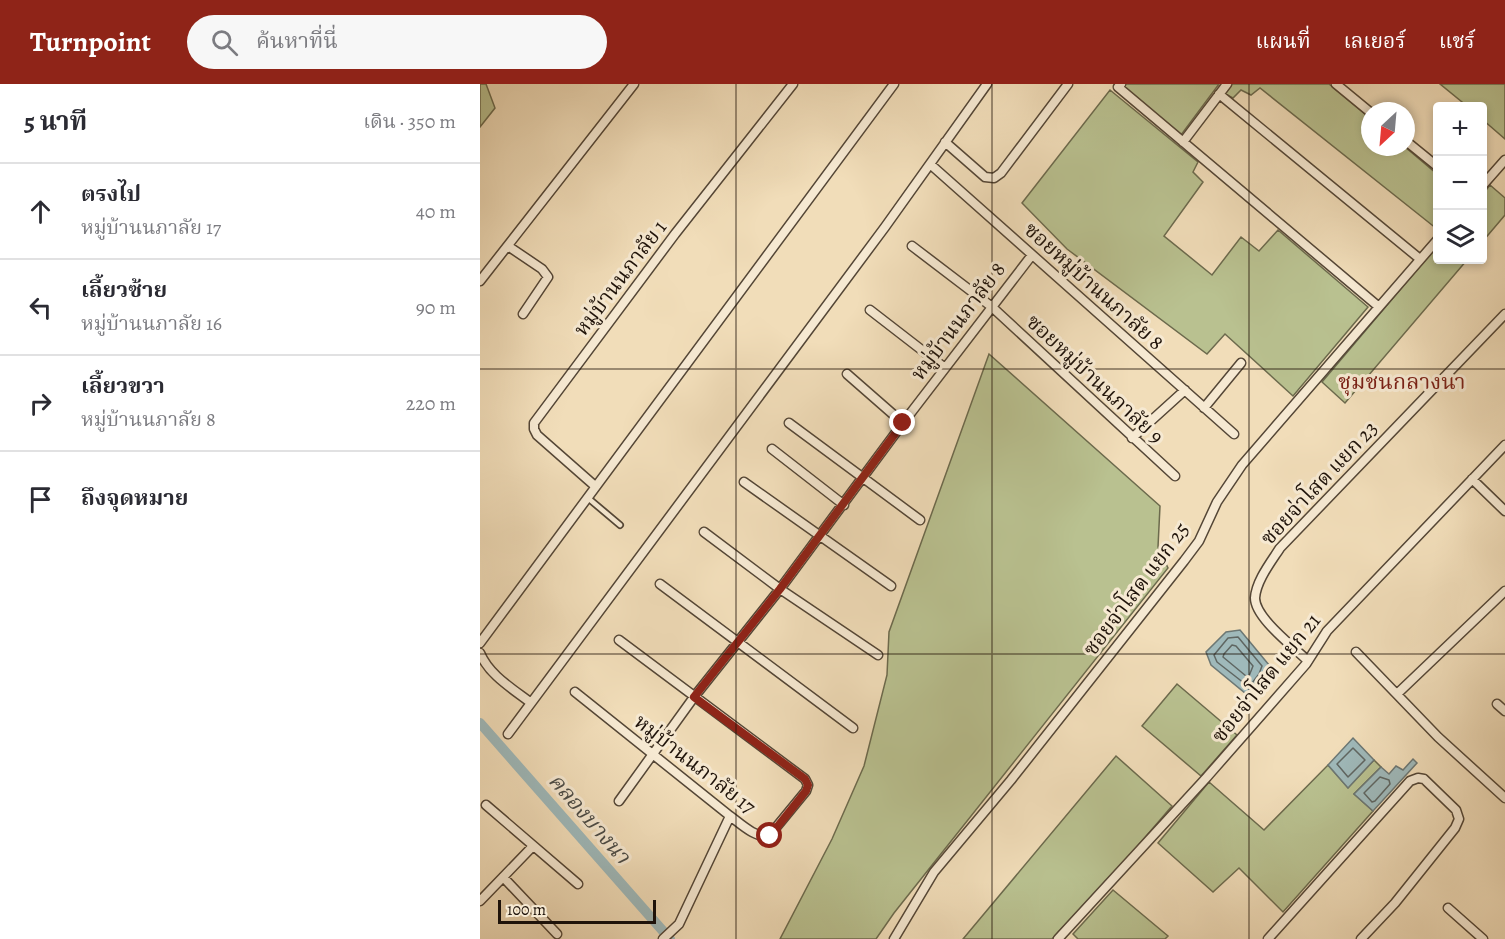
<!DOCTYPE html>
<html lang="th">
<head>
<meta charset="utf-8">
<style>
  body { margin:0; font-family:Alegreya,"Noto Serif Thai",serif; background:#f7f7f7; color:#2b2b33 }
  .controls { position:absolute; right:18px; top:18px; display:grid; overflow:hidden; border-radius:6px; box-shadow:0 3px 9px #0003 }
  .controls button { width:54px; height:54px; display:grid; place-items:center; padding:0; border:0; border-bottom:2px solid #e1e1e2; background:#fff; color:#2b2b33; font:30px sans-serif }
  .compass { position:absolute; left:881px; top:18px; width:54px; height:54px; border-radius:50%; background:#fff; box-shadow:0 3px 9px #0003; rotate:206deg }
  .scale { position:absolute; left:18px; bottom:15px; width:158px; box-sizing:border-box; padding-left:6px; border:3px solid #1f130a; border-top:0; font-size:16px; line-height:21px; white-space:nowrap; color:#1f130a; -webkit-text-stroke:4px #f6e9d2; paint-order:stroke }
  .stop { position:absolute; width:18px; height:18px; margin:-14px; border:4px solid #8f2418; border-radius:50%; background:#fff }
  .stop.end { background:#8f2418; border-color:#fff; box-shadow:0 2px 6px #0008 }
  .list { margin:0; padding:0; list-style:none }
  h2 { display:flex; justify-content:space-between; align-items:center; height:78px; margin:0; padding:0 24px; font-size:26px }
  h2 small { font-size:20px; font-weight:400; color:#7c7c81 }
  .list li { display:grid; grid-template-columns:39px 1fr auto; gap:18px; align-items:center; box-sizing:border-box; height:96px; padding:0 24px; border-top:2px solid #e1e1e2 }
  .list b { display:block; font-size:22px; white-space:nowrap }
  .list p { margin:0; font-size:20px; white-space:nowrap; color:#7c7c81 }
  .list em { font-size:20px; font-style:normal; color:#7c7c81 }
  .icon { flex:none; width:33px; height:33px; fill:none; stroke:currentColor; stroke-width:2; stroke-linecap:round; stroke-linejoin:round }
  .map { position:relative; flex:none; width:1025px; height:855px; overflow:hidden }
  header { display:flex; align-items:center; gap:36px; box-sizing:border-box; height:84px; padding:0 30px; background:#8f2418; color:#fff }
  header strong { font-size:28px }
  nav { display:flex; gap:33px; margin-inline-start:auto; font-size:21px }
  .search { width:420px; height:54px; background:#f7f7f7; display:flex; align-items:center; gap:15px; box-sizing:border-box; padding:0 21px; border-radius:33px; color:#7c7c81; font-size:22px }
  main { display:flex }
  aside { flex:1; background:#fff }
  .map>svg:first-child { display:block }
</style>
</head>
<body>
<header>
<strong>Turnpoint</strong>
<div class="search"><svg class="icon" aria-label="search" viewBox="0 0 24 24"><circle cx="10" cy="10" r="6"/><path d="M15 15l6 6"/></svg>ค้นหาที่นี่</div>
<nav><a>แผนที่</a><a>เลเยอร์</a><a>แชร์</a></nav>
</header>
<main>
<aside>
<h2>5 นาที<small>เดิน · 350 m</small></h2>
<ul class="list">
<li><svg class="icon" aria-label="ahead" viewBox="0 0 24 24"><path d="M12 20V5M6 11l6-6 6 6"/></svg><div><b>ตรงไป</b><p>หมู่บ้านนภาลัย 17</p></div><em>40 m</em></li>
<li><svg class="icon" aria-label="left" viewBox="0 0 24 24"><path d="M17 20v-9H6M10 6l-5 5 5 5"/></svg><div><b>เลี้ยวซ้าย</b><p>หมู่บ้านนภาลัย 16</p></div><em>90 m</em></li>
<li><svg class="icon" aria-label="right" viewBox="0 0 24 24"><path d="M7 20v-9h11M14 6l5 5-5 5"/></svg><div><b>เลี้ยวขวา</b><p>หมู่บ้านนภาลัย 8</p></div><em>220 m</em></li>
<li><svg class="icon" aria-label="arrive" viewBox="0 0 24 24"><path d="M6 21V4h12l-3 4 3 4H6"/></svg><div><b>ถึงจุดหมาย</b></div></li>
</ul>
</aside>
<div class="map">
<svg width="1025" height="855" viewBox="0 0 1025 855">
  <rect width="100%" height="100%" fill="#f1ddb9"/>
  <filter id="stains"><feTurbulence type="fractalNoise" baseFrequency=".00333" numOctaves="4"/><feColorMatrix values="0 0 0 0 .2 0 0 0 0 .09 0 0 0 0 .02 0 0 0 .5 -.17"/></filter>
  <radialGradient id="worn" r=".72"><stop offset=".6" stop-color="#630" stop-opacity="0"/><stop offset="1" stop-color="#630" stop-opacity=".3"/></radialGradient>
  <path fill="#b9c190" stroke="#6c6a4d" stroke-width="1.5" d="M0 0H6L15 24 0 43Z
    M645 0H739L701 51 643 3Z
    M752 0H849L890 34V63H925L957 90V145L780 4 771 11 761 6 753 14 745 10Z
    M960 0H1025V55L1003 36 1002 22H987Z
    M630 6 718 78 713 88 723 98 684 152 732 191 761 153 779 167 798 146 888 223 813 312 745 250 727 270 587 165 542 119Z
    M1010 101 1025 114V131L1003 157V110Z
    M957 162 958 176H987L865 319 842 298Z
    M509 270 680 422 678 463 688 484 414 829 396 855H300L352 755 384 682 407 591 409 548Z
    M697 600 757 651 721 692 662 642Z
    M636 672 692 722 649 772 572 855H483Z
    M894 676 901 683 874 710 893 727 803 828 759 784 733 808 678 759 729 698 784 746 848 681 868 704Z
    M633 806 688 852 685 855H598L593 850Z"/>
  <path fill="#9fb9ba" stroke="#6c7774" stroke-width="1.5" d="M760 546 789 581 785 593 772 611 765 609 731 581 726 568 746 548Z
    M873 654 894 676 868 704 848 681Z
    M933 675 937 679 893 727 874 710 901 683 909 690 916 682 923 686Z"/>
  <g fill="none" stroke-linecap="round" stroke-linejoin="round">
    <path stroke="#5f6662" stroke-width="1.5" d="M758 553 782 582 779 590 769 603 737 578 734 571 748 554Z
      M752 561 756 562 773 582 769 592H766L743 573 744 570Z
      M873 664 885 676 868 693 857 680Z
      M900 693 909 696 910 700 895 717 892 718 884 709Z"/>
    <path stroke="#9fb9ba" stroke-width="10" d="M0 639 190 855"/>
    <g stroke="#544636" stroke-width="8">
      <path id="lane" d="M108 414 140 441"/>
    </g>
    <g stroke="#544636" stroke-width="11">
      <path id="street" d="M641 0 638 3 899 223
        M856 0 890 28
        M739 10 940 175
        M926 57 958 83
        M465 58 505 93 514 94 521 89 588 0
        M703 58 747 0
        M450 80 754 350
        M1002 102 1025 76
        M28 162 62 185 68 193 43 230
        M432 162 512 223 695 392
        M0 197 154 0
        M390 226 465 284
        M367 290 423 339
        M724 324 761 279
        M309 339 440 436
        M652 354 705 306
        M292 365 364 421
        M992 395 1025 427
        M264 398 411 502
        M115 402 57 351 54 345V339L195 150 313 0
        M224 448 300 505 398 571
        M180 500 373 644
        M0 559 414 0
        M876 568 958 653 1025 714
        M0 569C9 591 33 605 51 619
        M828 577C814 563 775 534 775 514 776 497 791 478 800 464L1025 230
        M95 608 250 732C261 740 275 754 289 752L326 707 328 701 325 695 139 556
        M917 610 1025 507
        M1017 620 1025 627
        M28 650 405 143 507 0
        M139 717 214 613 300 505 423 339 552 171
        M6 721 98 800
        M23 793 77 850
        M0 817 53 762
        M968 824 1003 855
        M183 855 199 840 250 732
        M414 855 454 788 531 696 704 477 719 457 737 418 762 381 958 155
        M578 855 727 693 826 580 847 547 1025 361
        M788 855 930 697 938 694 944 695 976 726 979 735 975 744 915 819 881 855"/>
    </g>
    <use href="#lane" stroke="#f6e9d2" stroke-width="4.5"/>
    <use href="#street" stroke="#f6e9d2" stroke-width="8"/>
  </g>
  <g fill="none" stroke-linecap="round" stroke-linejoin="round">
    <path stroke="#8f2418" stroke-width="8" d="M290 752 326 707 328 701 325 695 214 613 300 505 423 339"/>
  </g>
  <path fill="none" stroke="#1f130a" stroke-width="1.5" stroke-opacity="0.55" d="M256 0V855M512 0V855M769 0V855M0 285H1025M0 570H1025"/>
  <g text-anchor="middle" stroke-width="6" stroke-linejoin="round" paint-order="stroke">
    <g font-size="21" fill="#1f130a" stroke="#f6e9d2">
      <text transform="translate(140 194) rotate(-53)" y="7">หมู่บ้านนภาลัย 1</text>
      <text transform="translate(614 202) rotate(42)" y="7">ซอยหมู่บ้านนภาลัย 8</text>
      <text transform="translate(478 237) rotate(-53)" y="7">หมู่บ้านนภาลัย 8</text>
      <text transform="translate(615 295) rotate(43)" y="7">ซอยหมู่บ้านนภาลัย 9</text>
      <text transform="translate(839 399) rotate(-47)" y="7">ซอยจ่าโสด แยก 23</text>
      <text transform="translate(656 505) rotate(-53)" y="7">ซอยจ่าโสด แยก 25</text>
      <text transform="translate(786 594) rotate(-51)" y="7">ซอยจ่าโสด แยก 21</text>
      <text transform="translate(215 680) rotate(38)" y="7">หมู่บ้านนภาลัย 17</text>
    </g>
    <g font-size="22" fill="#7a1f14" stroke="#f6e9d2">
      <text x="922" y="305">ชุมชนกลางนา</text>
    </g>
    <g font-size="22" font-style="italic" fill="#4c4d48" stroke="#f6e9d2">
      <text transform="translate(110 734) rotate(49)" y="8">คลองบางนา</text>
    </g>
  </g>
  <rect width="100%" height="100%" filter="url(#stains)"/>
  <rect width="100%" height="100%" fill="url(#worn)"/>
</svg>
<div class="controls">
<button>+</button>
<button>−</button>
<button><svg class="icon" aria-label="layers" viewBox="0 0 24 24"><path d="M12 4l9 5-9 5-9-5zM3 14l9 5 9-5"/></svg></button>
</div>
<svg class="compass" viewBox="-18 -18 36 36"><path d="M0-13l5 13h-10z" fill="#e53935"/><path d="M0 13l5-13h-10z" fill="#7c7c81"/></svg>
<div class="scale">100 m</div>
<div class="stop" style="left:290px;top:752px"></div>
<div class="stop end" style="left:423px;top:339px"></div>
</div>
</main>
</body>
</html>
